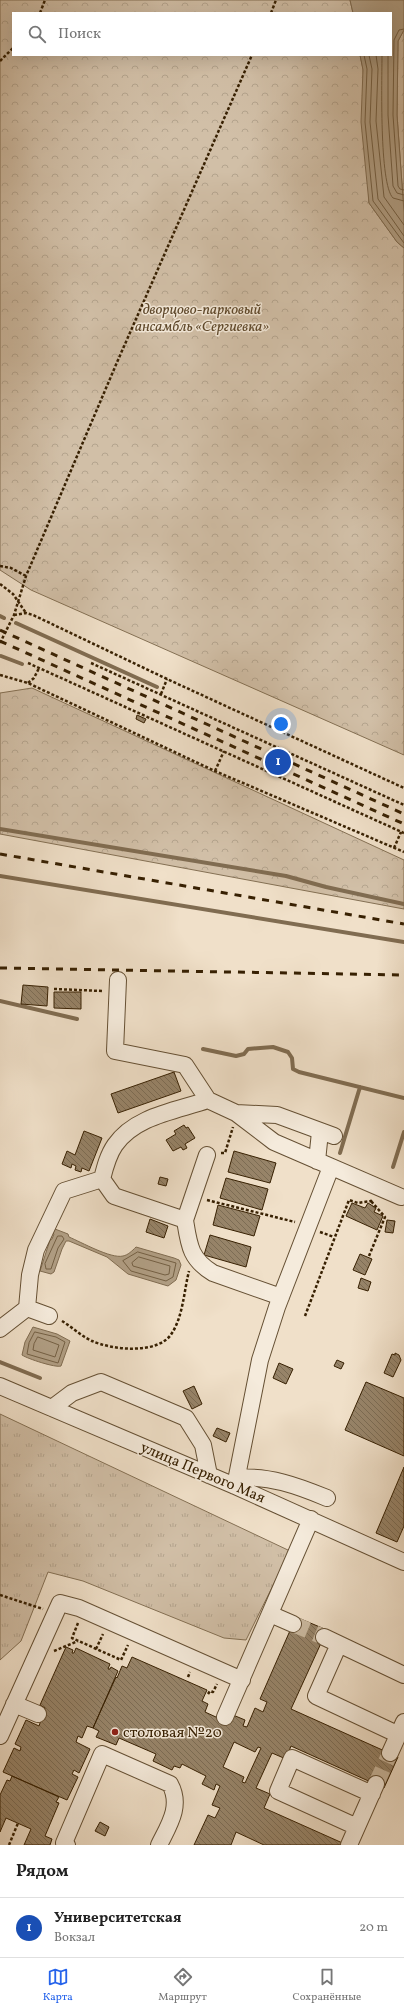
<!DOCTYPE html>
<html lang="ru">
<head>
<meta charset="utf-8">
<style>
  body { margin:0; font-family:Vollkorn,serif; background:#f6f6f6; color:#222 }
  .you { position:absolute; left:281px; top:724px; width:14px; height:14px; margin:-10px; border:3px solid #fff; border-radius:50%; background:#1a73e8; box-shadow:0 0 0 6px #1a73e833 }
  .badge { display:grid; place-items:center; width:26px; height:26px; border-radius:50%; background:#2563eb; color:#fff; font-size:13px; font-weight:700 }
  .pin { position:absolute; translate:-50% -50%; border:2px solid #fff; box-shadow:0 1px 4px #0006 }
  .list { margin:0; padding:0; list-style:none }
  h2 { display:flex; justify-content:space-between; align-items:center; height:52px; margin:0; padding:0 16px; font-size:17px }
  h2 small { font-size:13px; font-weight:400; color:#767676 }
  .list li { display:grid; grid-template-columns:26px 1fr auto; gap:12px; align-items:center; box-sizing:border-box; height:60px; padding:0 16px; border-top:1px solid #e0e0e0 }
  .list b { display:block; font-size:15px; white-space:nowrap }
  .list p { margin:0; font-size:13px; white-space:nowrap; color:#767676 }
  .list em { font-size:13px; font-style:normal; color:#767676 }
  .icon { flex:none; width:22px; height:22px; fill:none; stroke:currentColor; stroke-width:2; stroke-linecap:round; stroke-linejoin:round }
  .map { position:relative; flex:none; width:404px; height:1845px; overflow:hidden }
  .search { position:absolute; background:#fff; box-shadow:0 4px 16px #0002; left:12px; right:12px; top:12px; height:44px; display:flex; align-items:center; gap:10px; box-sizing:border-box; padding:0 14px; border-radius:0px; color:#767676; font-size:15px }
  .sheet { height:112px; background:#fff }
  nav { display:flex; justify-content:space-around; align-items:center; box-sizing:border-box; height:56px; border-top:1px solid #e0e0e0; background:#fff; font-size:11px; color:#767676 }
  nav a { display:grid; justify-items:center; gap:2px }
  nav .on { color:#2563eb }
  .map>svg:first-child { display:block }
</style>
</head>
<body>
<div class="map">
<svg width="404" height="1845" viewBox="0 0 404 1845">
  <defs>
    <pattern id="grass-tufts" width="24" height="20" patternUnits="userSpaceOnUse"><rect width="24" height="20" fill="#d1bfa7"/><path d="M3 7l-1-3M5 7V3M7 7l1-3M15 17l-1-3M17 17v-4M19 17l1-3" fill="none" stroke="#b4a48e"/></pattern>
    <pattern id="forest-crowns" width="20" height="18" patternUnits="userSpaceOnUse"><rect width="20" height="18" fill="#d1bfa7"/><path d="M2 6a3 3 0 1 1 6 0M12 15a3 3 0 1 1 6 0" fill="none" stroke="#b4a48e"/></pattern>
    <pattern id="building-back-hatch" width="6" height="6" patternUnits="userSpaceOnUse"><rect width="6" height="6" fill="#978469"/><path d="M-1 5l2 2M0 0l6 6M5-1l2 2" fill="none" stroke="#7c6c54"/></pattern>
  </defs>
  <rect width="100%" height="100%" fill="#f0e0c9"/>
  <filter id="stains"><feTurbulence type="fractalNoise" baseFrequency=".005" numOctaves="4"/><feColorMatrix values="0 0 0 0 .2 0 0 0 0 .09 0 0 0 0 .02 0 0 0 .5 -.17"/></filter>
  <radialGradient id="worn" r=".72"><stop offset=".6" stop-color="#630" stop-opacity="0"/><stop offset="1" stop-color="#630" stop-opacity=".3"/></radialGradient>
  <path fill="url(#grass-tufts)" stroke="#847054" d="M0 1414 290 1551 246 1640 224 1638 83 1581 48 1572 21 1641 0 1660Z"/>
  <path fill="url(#forest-crowns)" stroke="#847054" d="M0 0H350L353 13H13V55H360L363 69 369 203 397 242 404 248V755L31 590 0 570Z
    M404 30V212L397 115 398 41Z
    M32 688 404 860V909L0 834V693Z"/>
  <path fill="#b19f85" stroke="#806c51" d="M350 0H404V30L398 41 397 115 404 212V248L397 242 369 203 361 122 363 70 360 55H391V13H353Z
    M55 1229 68 1234 69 1237C81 1242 111 1259 123 1256 128 1255 132 1251 136 1247L174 1258 179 1260 181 1265 176 1280 168 1286 128 1274 107 1257 69 1241H66L62 1249 54 1272 51 1274 40 1271 50 1240 52 1239 54 1234 52 1232Z
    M33 1327 57 1334 70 1341 61 1366C56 1368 28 1359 22 1355L25 1342Z"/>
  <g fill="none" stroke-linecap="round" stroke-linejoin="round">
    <path stroke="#746044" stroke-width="1" d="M404 29 399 30 394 40 393 115 398 186 400 189 404 190
      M364 55 367 69 365 122 373 201 404 243
      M369 55 372 69 370 122 378 199 404 236
      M376 55 378 69 376 121 384 197 404 225
      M382 55C382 79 379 184 393 198L404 201
      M388 55V115L393 186 397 193 404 195
      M58 1236H62L64 1239 58 1248 51 1269H46L45 1264Z
      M138 1252 176 1263 173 1277 166 1281 131 1271 123 1261Z
      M139 1257 170 1266 169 1274 165 1275 133 1266 132 1263Z
      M35 1332 56 1337 65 1342 58 1363 27 1354 29 1343Z
      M38 1337 59 1345 55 1357 33 1350 34 1344Z"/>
    <path stroke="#806c51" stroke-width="4" d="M0 616 4 618
      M16 623 157 687
      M1 656 22 664
      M0 829 286 876 326 887 404 904
      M0 876 404 942
      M0 1001 77 1019
      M203 1049 236 1056 244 1054 248 1049 273 1047 288 1052 292 1058 293 1069 299 1072 404 1098
      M340 1153 360 1087
      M393 1167 404 1132
      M0 1362 40 1378"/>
  </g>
  <path fill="url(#building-back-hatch)" stroke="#372002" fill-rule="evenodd" d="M137 715 146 719 144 723 136 719Z
    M23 985 48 987 47 1006 21 1004Z
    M54 992H81V1009L54 1008Z
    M174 1072 181 1091 118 1113 111 1094Z
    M184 1125 186 1128 188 1127 195 1138 185 1144 187 1148 183 1150 181 1147 173 1151 166 1140 176 1134 174 1131Z
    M84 1131 102 1138 89 1171 82 1168 81 1172 75 1170 76 1166 72 1164 71 1168 62 1164 67 1151 75 1155Z
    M234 1151 276 1163 270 1183 228 1172Z
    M160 1177 168 1179 166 1186 158 1184Z
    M226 1178 268 1189 262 1210 220 1198Z
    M352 1203 365 1208 368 1203 376 1208 374 1212 383 1216 377 1230 346 1216Z
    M218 1205 260 1216 254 1236 213 1225Z
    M150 1219 168 1226 164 1238 146 1232Z
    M387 1220 395 1221 393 1233 385 1232Z
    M210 1235 251 1247 246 1267 204 1255Z
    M360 1254 372 1259 365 1275 353 1270Z
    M361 1278 371 1282 368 1291 358 1288Z
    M395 1353 399 1355 401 1360 393 1377 384 1373 392 1354 395 1355Z
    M337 1360 344 1363 341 1369 334 1366Z
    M279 1363 293 1369 286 1384 273 1378Z
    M366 1382 404 1398V1456L345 1430Z
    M194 1386 202 1404 192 1409 183 1391Z
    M217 1428 230 1433 226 1442 213 1436Z
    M404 1467V1526L397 1542 376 1533Z
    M296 1617 327 1630 291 1709 398 1757 384 1788 291 1746 286 1759 272 1753 256 1788 270 1794 264 1808 347 1845H264L236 1832 231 1845H194L208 1815 215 1818 220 1808 212 1805 220 1786 216 1784 214 1790 202 1784 206 1776 182 1764 180 1768 174 1766 172 1770 153 1761 156 1754 119 1738 116 1745 96 1737 99 1731 93 1728 116 1677 117 1678 122 1666 127 1668 132 1657 207 1690 202 1701 208 1704 205 1712 229 1723 233 1715 245 1720 243 1726 247 1727 255 1708 263 1712 267 1702 260 1699ZM234 1742 255 1752 258 1747 261 1748 245 1783 242 1782 244 1777 223 1767Z
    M66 1647 73 1650 72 1653H74L76 1648 110 1664 108 1669H110L111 1667 118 1671 93 1728 87 1726 82 1738 78 1736 76 1742 90 1749 79 1773 74 1770 72 1774 78 1777 67 1800 3 1772 14 1748 20 1751 21 1747 15 1744 26 1720 39 1726 45 1708 40 1705Z
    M12 1776 59 1797 56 1802 59 1803 45 1836 52 1839 50 1845H24L31 1829 6 1818 0 1832V1795L7 1780 10 1781Z
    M100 1822 109 1827 105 1836 95 1831Z"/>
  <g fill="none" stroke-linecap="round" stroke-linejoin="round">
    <path stroke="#cbbaa1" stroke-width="16" stroke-dasharray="16 8" stroke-linecap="butt" d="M293 1624 324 1637
      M376 1784 390 1753"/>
    <g stroke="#655034" stroke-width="18">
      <path id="minor" d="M118 980 115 1051 185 1065 208 1100
        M236 1113 277 1115 334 1136
        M317 1161 320 1132
        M185 1220 207 1155
        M281 1297 213 1273C190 1259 189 1245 185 1220L114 1196 102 1179C105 1167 108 1155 115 1145 135 1116 176 1111 208 1100L236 1113 274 1142 401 1197
        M27 1308 49 1316
        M0 1329 27 1308 30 1275 36 1250 64 1191 102 1179
        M0 1386 235 1486 404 1562
        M52 1408 72 1393 101 1382 186 1418 203 1445 209 1475
        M237 1478C268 1475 298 1486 327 1498
        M235 1486 260 1360 277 1307 331 1167
        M270 1614 293 1624
        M324 1637 404 1675
        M339 1644 316 1696 399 1735
        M14 1704 38 1714
        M225 1717 311 1519
        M0 1736 60 1603 79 1608 242 1680
        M390 1753 404 1722
        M357 1827 278 1791 292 1758 372 1794
        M67 1845 64 1843 102 1754 170 1784C182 1806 169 1825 159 1845
        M349 1845 376 1784"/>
    </g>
    <path stroke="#372002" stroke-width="2.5" stroke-dasharray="3 2" stroke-linecap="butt" d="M40 13 45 0
      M271 13 276 0
      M0 61 13 48
      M0 566 11 568 26 576
      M0 584 13 594 26 613
      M14 615 26 613 33 615 167 679 404 788
      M0 643 14 615 26 576 118 360 252 55
      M28 663 404 833
      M91 663 404 805
      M0 675 28 683 215 771 404 852
      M28 683 34 678 39 668
      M161 694 167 679
      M215 771 224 751
      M394 848 401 832
      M54 989 103 991
      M221 1153H225L233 1127
      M207 1200 295 1222
      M320 1232 334 1237
      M369 1256 385 1217 371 1201
      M305 1316 349 1200 358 1203 371 1201 372 1200
      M62 1321C72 1327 81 1336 92 1341 112 1350 159 1355 172 1333 183 1316 184 1291 189 1271
      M0 1595 43 1609
      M78 1623 72 1638 121 1660 128 1645
      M96 1649 103 1634
      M54 1651 78 1641
      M188 1677 190 1672
      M208 1694 210 1691 213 1692 217 1684
      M9 1845 18 1823"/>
    <use href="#minor" stroke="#f5ebdc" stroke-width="16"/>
    <path stroke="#372002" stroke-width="3" stroke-dasharray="7 7" stroke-linecap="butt" d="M0 630 404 814
      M0 641 404 824
      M0 854 404 924
      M0 968 404 975"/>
  </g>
  <circle fill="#8f2418" stroke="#f5ebdc" stroke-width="1.5" cx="115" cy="1732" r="4"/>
  <g text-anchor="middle" stroke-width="3" stroke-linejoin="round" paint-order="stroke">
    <g font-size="15" font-style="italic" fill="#5e482b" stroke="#f5ebdc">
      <text x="202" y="314">дворцово-парковый<tspan x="202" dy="17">ансамбль «Сергиевка»</tspan></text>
    </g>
    <g font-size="15" fill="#372002" stroke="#f5ebdc">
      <text transform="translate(203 1472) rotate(23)" y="5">улица Первого Мая</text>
    </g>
    <g font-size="15" fill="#372002" stroke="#f5ebdc" text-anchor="start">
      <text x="123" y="1737">столовая №20</text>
    </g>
  </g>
  <rect width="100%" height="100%" filter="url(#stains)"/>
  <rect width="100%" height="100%" fill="url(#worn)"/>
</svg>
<div class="you"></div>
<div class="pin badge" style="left:278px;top:762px;background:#1a4fb4">1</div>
<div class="search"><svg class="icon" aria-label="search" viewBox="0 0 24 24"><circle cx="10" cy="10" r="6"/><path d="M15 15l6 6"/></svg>Поиск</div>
</div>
<section class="sheet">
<h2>Рядом<small></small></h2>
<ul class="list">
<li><span class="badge" style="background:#1a4fb4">1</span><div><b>Университетская</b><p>Вокзал</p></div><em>20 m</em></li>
</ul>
</section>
<nav>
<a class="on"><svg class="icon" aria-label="map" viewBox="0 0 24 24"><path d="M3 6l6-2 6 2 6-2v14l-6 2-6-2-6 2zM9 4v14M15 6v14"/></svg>Карта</a>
<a><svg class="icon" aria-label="directions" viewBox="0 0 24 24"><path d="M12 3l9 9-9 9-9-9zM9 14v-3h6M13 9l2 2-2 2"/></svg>Маршрут</a>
<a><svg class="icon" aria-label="saved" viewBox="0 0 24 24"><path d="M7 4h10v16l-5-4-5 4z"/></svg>Сохранённые</a>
</nav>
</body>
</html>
